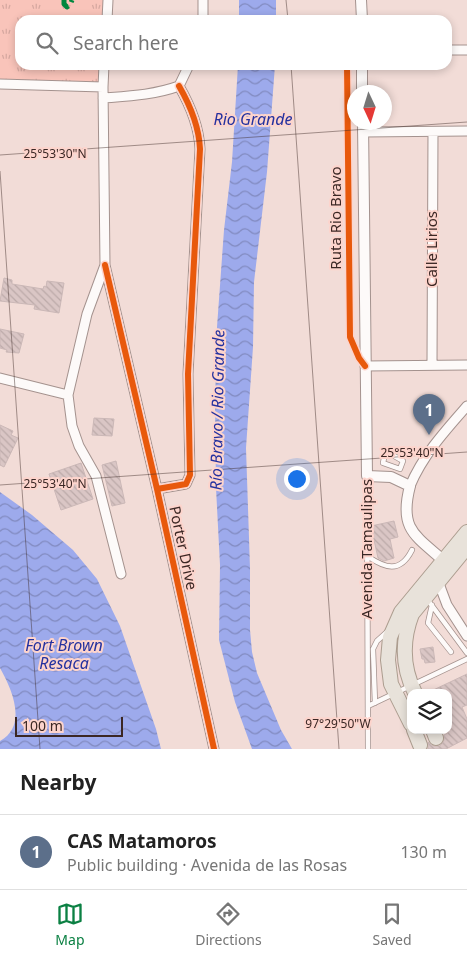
<!DOCTYPE html>
<html lang="en">
<head>
<meta charset="utf-8">
<style>
  body { margin:0; font-family:"Noto Sans",sans-serif; background:#f6f6f6; color:#222 }
  .controls { position:absolute; right:15px; bottom:15px; display:grid; overflow:hidden; border-radius:10px; box-shadow:0 2px 8px #0003 }
  .controls button { width:45px; height:45px; display:grid; place-items:center; padding:0; border:0; border-bottom:1px solid #e0e0e0; background:#fff; color:#222; font:25px sans-serif }
  .compass { position:absolute; left:347px; top:85px; width:45px; height:45px; border-radius:50%; background:#fff; box-shadow:0 2px 8px #0003; rotate:176deg }
  .scale { position:absolute; left:15px; bottom:12px; width:108px; box-sizing:border-box; padding-left:5px; border:2px solid #3b2724; border-top:0; font-size:14px; line-height:18px; white-space:nowrap; color:#3b2724; -webkit-text-stroke:4px #fdd4cc; paint-order:stroke }
  .you { position:absolute; left:296px; top:478px; width:18px; height:18px; margin:-12px; border:4px solid #fff; border-radius:50%; background:#1a73e8; box-shadow:0 0 0 8px #1a73e833 }
  .badge { display:grid; place-items:center; width:32px; height:32px; border-radius:50%; background:#0b8043; color:#fff; font-size:16px; font-weight:700 }
  .pin { position:absolute; translate:-50% -41px; filter:drop-shadow(0 1px 2px #0008) }
  .pin::after { content:''; position:absolute; top:26px; width:18px; height:15px; background:inherit; clip-path:polygon(0 0,100% 0,50% 100%) }
  .list { margin:0; padding:0; list-style:none }
  h2 { display:flex; justify-content:space-between; align-items:center; height:65px; margin:0; padding:0 20px; font-size:21px }
  h2 small { font-size:16px; font-weight:400; color:#767676 }
  .list li { display:grid; grid-template-columns:32px 1fr auto; gap:15px; align-items:center; box-sizing:border-box; height:75px; padding:0 20px; border-top:1px solid #e0e0e0 }
  .list b { display:block; font-size:19px; white-space:nowrap }
  .list p { margin:0; font-size:16px; white-space:nowrap; color:#767676 }
  .list em { font-size:16px; font-style:normal; color:#767676 }
  .icon { flex:none; width:28px; height:28px; fill:none; stroke:currentColor; stroke-width:2; stroke-linecap:round; stroke-linejoin:round }
  .map { position:relative; flex:none; width:467px; height:749px; overflow:hidden }
  .search { position:absolute; background:#fff; box-shadow:0 2px 8px #0003; left:15px; right:15px; top:15px; height:55px; display:flex; align-items:center; gap:12px; box-sizing:border-box; padding:0 18px; border-radius:15px; color:#767676; font-size:19px }
  .sheet { height:140px; background:#fff }
  nav { display:flex; justify-content:space-around; align-items:center; box-sizing:border-box; height:70px; border-top:1px solid #e0e0e0; background:#fff; font-size:14px; color:#767676 }
  nav a { display:grid; justify-items:center; gap:2px }
  nav .on { color:#0b8043 }
  .map>svg:first-child { display:block }
</style>
</head>
<body>
<div class="map">
<svg width="467" height="749" viewBox="0 0 467 749">
  <defs>
    <pattern id="grass-tufts" width="24" height="20" patternUnits="userSpaceOnUse" patternTransform="scale(1.25)"><rect width="24" height="20" fill="#f9c4ba"/><path d="M3 7l-1-3M5 7V3M7 7l1-3M15 17l-1-3M17 17v-4M19 17l1-3" fill="none" stroke="#d6a8a0"/></pattern>
    <pattern id="water-waves" width="16" height="10" patternUnits="userSpaceOnUse" patternTransform="scale(1.25)"><rect width="16" height="10" fill="#9daaec"/><path d="M0 5q4-4 8 0t8 0" fill="none" stroke="#818abf"/></pattern>
    <pattern id="building-back-hatch" width="6" height="6" patternUnits="userSpaceOnUse" patternTransform="scale(1.25)"><rect width="6" height="6" fill="#dac6c5"/><path d="M-1 5l2 2M0 0l6 6M5-1l2 2" fill="none" stroke="#bcaaa9"/></pattern>
  </defs>
  <rect width="100%" height="100%" fill="#f2dcd7"/>
  <path fill="url(#grass-tufts)" d="M0 0H107L106 20H20V65H104L103 87 0 84Z"/>
  <path fill="url(#water-waves)" d="M239 0H276V20H239Z
    M238 65H275L267 172 254 282 253 347 246 448 250 568V630L252 652 257 673 281 730 292 749H252L235 702 219 640 220 565 216 488 215 405 217 327 224 230 232 162Z
    M0 492 32 515 73 550 97 579 120 626 156 729 161 749H0V741C28 726 12 689 0 668Z"/>
  <path fill="url(#building-back-hatch)" stroke="#cbb8b7" d="M4 278 12 280V284L43 289 44 286 46 287 47 281 64 283 59 313 34 309 35 305 0 301Z
    M0 329 24 334 19 353 6 352 7 350 0 348Z
    M94 418 114 419 112 436 92 435Z
    M0 425 13 431 11 435 18 438 4 467 0 465Z
    M116 461 125 503 112 506 102 465Z
    M81 463 93 499 61 510 49 474Z
    M394 521 398 537 390 539 394 558 384 561 378 558 371 526Z
    M433 647 435 662 425 663 424 659H422L420 649Z
    M467 674V705L462 707 467 719V738L446 749H428V742L434 746H440L444 740V735L448 733V693H427Z"/>
  <g fill="none" stroke-linecap="round" stroke-linejoin="round">
    <g stroke="#a4928e" stroke-width="6">
      <path id="service" d="M387 452 403 461 400 469 383 463 385 453Z
        M367 476 368 749
        M367 556C385 568 400 574 412 550
        M427 599 467 653
        M432 605 428 623 451 652
        M375 703 373 649 377 641 387 632
        M368 706 467 659"/>
    </g>
    <g stroke="#a4928e" stroke-width="11">
      <path id="minor" d="M107 20 108 0
        M203 20V0
        M447 50H467
        M0 84 103 87
        M103 98C129 96 154 95 179 86L189 65
        M363 132 467 131
        M105 265 157 489 214 749
        M432 365 433 132
        M365 366 467 365
        M0 378 68 395 72 426 79 446 96 476 121 574
        M68 395 87 314 105 265 103 87 104 65
        M410 486C423 455 445 431 467 406
        M157 489 186 484 190 475 188 374 200 149C199 126 190 105 179 86
        M438 581 447 605 467 636"/>
    </g>
    <g stroke="#a4928e" stroke-width="12">
      <path id="tertiary" d="M361 0 362 20
        M362 65V92
        M363 122 367 476 391 477 410 486C399 528 414 535 443 560"/>
    </g>
    <g stroke="#ac9d8f" stroke-width="16">
      <path id="primary" d="M415 693C402 667 402 640 412 614L467 547
        M411 724 391 684 388 660 390 637 401 612 467 532
        M414 730 420 745
        M433 730 436 738"/>
    </g>
    <use href="#service" stroke="#fdfaf9" stroke-width="4.5"/>
    <use href="#minor" stroke="#fdfaf9" stroke-width="9"/>
    <use href="#tertiary" stroke="#fdfaf9" stroke-width="10"/>
    <use href="#primary" stroke="#e8e2da" stroke-width="14"/>
    <path stroke="#00873e" stroke-width="5" stroke-dasharray="10 5" stroke-linecap="butt" d="M64 0V4L67 7 70 5 72 0"/>
    <g stroke="#fdd4cc" stroke-width="9">
      <path id="cycleway" d="M347 65 350 337 359 358 365 366
        M105 265 157 489 214 749
        M157 489 186 484 190 475 188 374 200 149C199 126 190 105 179 86"/>
    </g>
    <use href="#cycleway" stroke="#e8590c" stroke-width="6"/>
  </g>
  <path fill="none" stroke="#3b2724" stroke-width="1" stroke-opacity="0.45" d="M286 0 288 20M291 65 339 749M0 155 467 122M0 171 40 749M0 485 467 452"/>
  <g text-anchor="middle" stroke-width="4" stroke-linejoin="round" paint-order="stroke">
    <g font-size="15" fill="#3b2724" stroke="#fdd4cc">
      <text transform="translate(336 218) rotate(-90)" y="5">Ruta Rio Bravo</text>
      <text transform="translate(432 249) rotate(-90)" y="5">Calle Lirios</text>
      <text transform="translate(183 548) rotate(78)" y="5">Porter Drive</text>
      <text transform="translate(367 549) rotate(-90)" y="5">Avenida Tamaulipas</text>
    </g>
    <g font-size="16" font-style="italic" fill="#24319f" stroke="#fdd4cc">
      <text x="253" y="125">Rio Grande</text>
      <text transform="translate(217 410) rotate(-89)" y="6">Río Bravo / Rio Grande</text>
      <text x="64" y="651">Fort Brown<tspan x="64" dy="18">Resaca</tspan></text>
    </g>
  </g>
  <g font-size="12" text-anchor="middle" fill="#3b2724" stroke="#fdd4cc" stroke-width="4" stroke-linejoin="round" paint-order="stroke">
    <text x="55" y="158">25°53'30"N</text>
    <text x="412" y="457">25°53'40"N</text>
    <text x="55" y="488">25°53'40"N</text>
    <text x="338" y="728">97°29'50"W</text>
  </g>
</svg>
<div class="controls">
<button><svg class="icon" aria-label="layers" viewBox="0 0 24 24"><path d="M12 4l9 5-9 5-9-5zM3 14l9 5 9-5"/></svg></button>
</div>
<svg class="compass" viewBox="-18 -18 36 36"><path d="M0-13l5 13h-10z" fill="#e53935"/><path d="M0 13l5-13h-10z" fill="#767676"/></svg>
<div class="scale">100 m</div>
<div class="you"></div>
<div class="pin badge" style="left:429px;top:435px;background:#5c6f8a">1</div>
<div class="search"><svg class="icon" aria-label="search" viewBox="0 0 24 24"><circle cx="10" cy="10" r="6"/><path d="M15 15l6 6"/></svg>Search here</div>
</div>
<section class="sheet">
<h2>Nearby<small></small></h2>
<ul class="list">
<li><span class="badge" style="background:#5c6f8a">1</span><div><b>CAS Matamoros</b><p>Public building · Avenida de las Rosas</p></div><em>130 m</em></li>
</ul>
</section>
<nav>
<a class="on"><svg class="icon" aria-label="map" viewBox="0 0 24 24"><path d="M3 6l6-2 6 2 6-2v14l-6 2-6-2-6 2zM9 4v14M15 6v14"/></svg>Map</a>
<a><svg class="icon" aria-label="directions" viewBox="0 0 24 24"><path d="M12 3l9 9-9 9-9-9zM9 14v-3h6M13 9l2 2-2 2"/></svg>Directions</a>
<a><svg class="icon" aria-label="saved" viewBox="0 0 24 24"><path d="M7 4h10v16l-5-4-5 4z"/></svg>Saved</a>
</nav>
</body>
</html>
